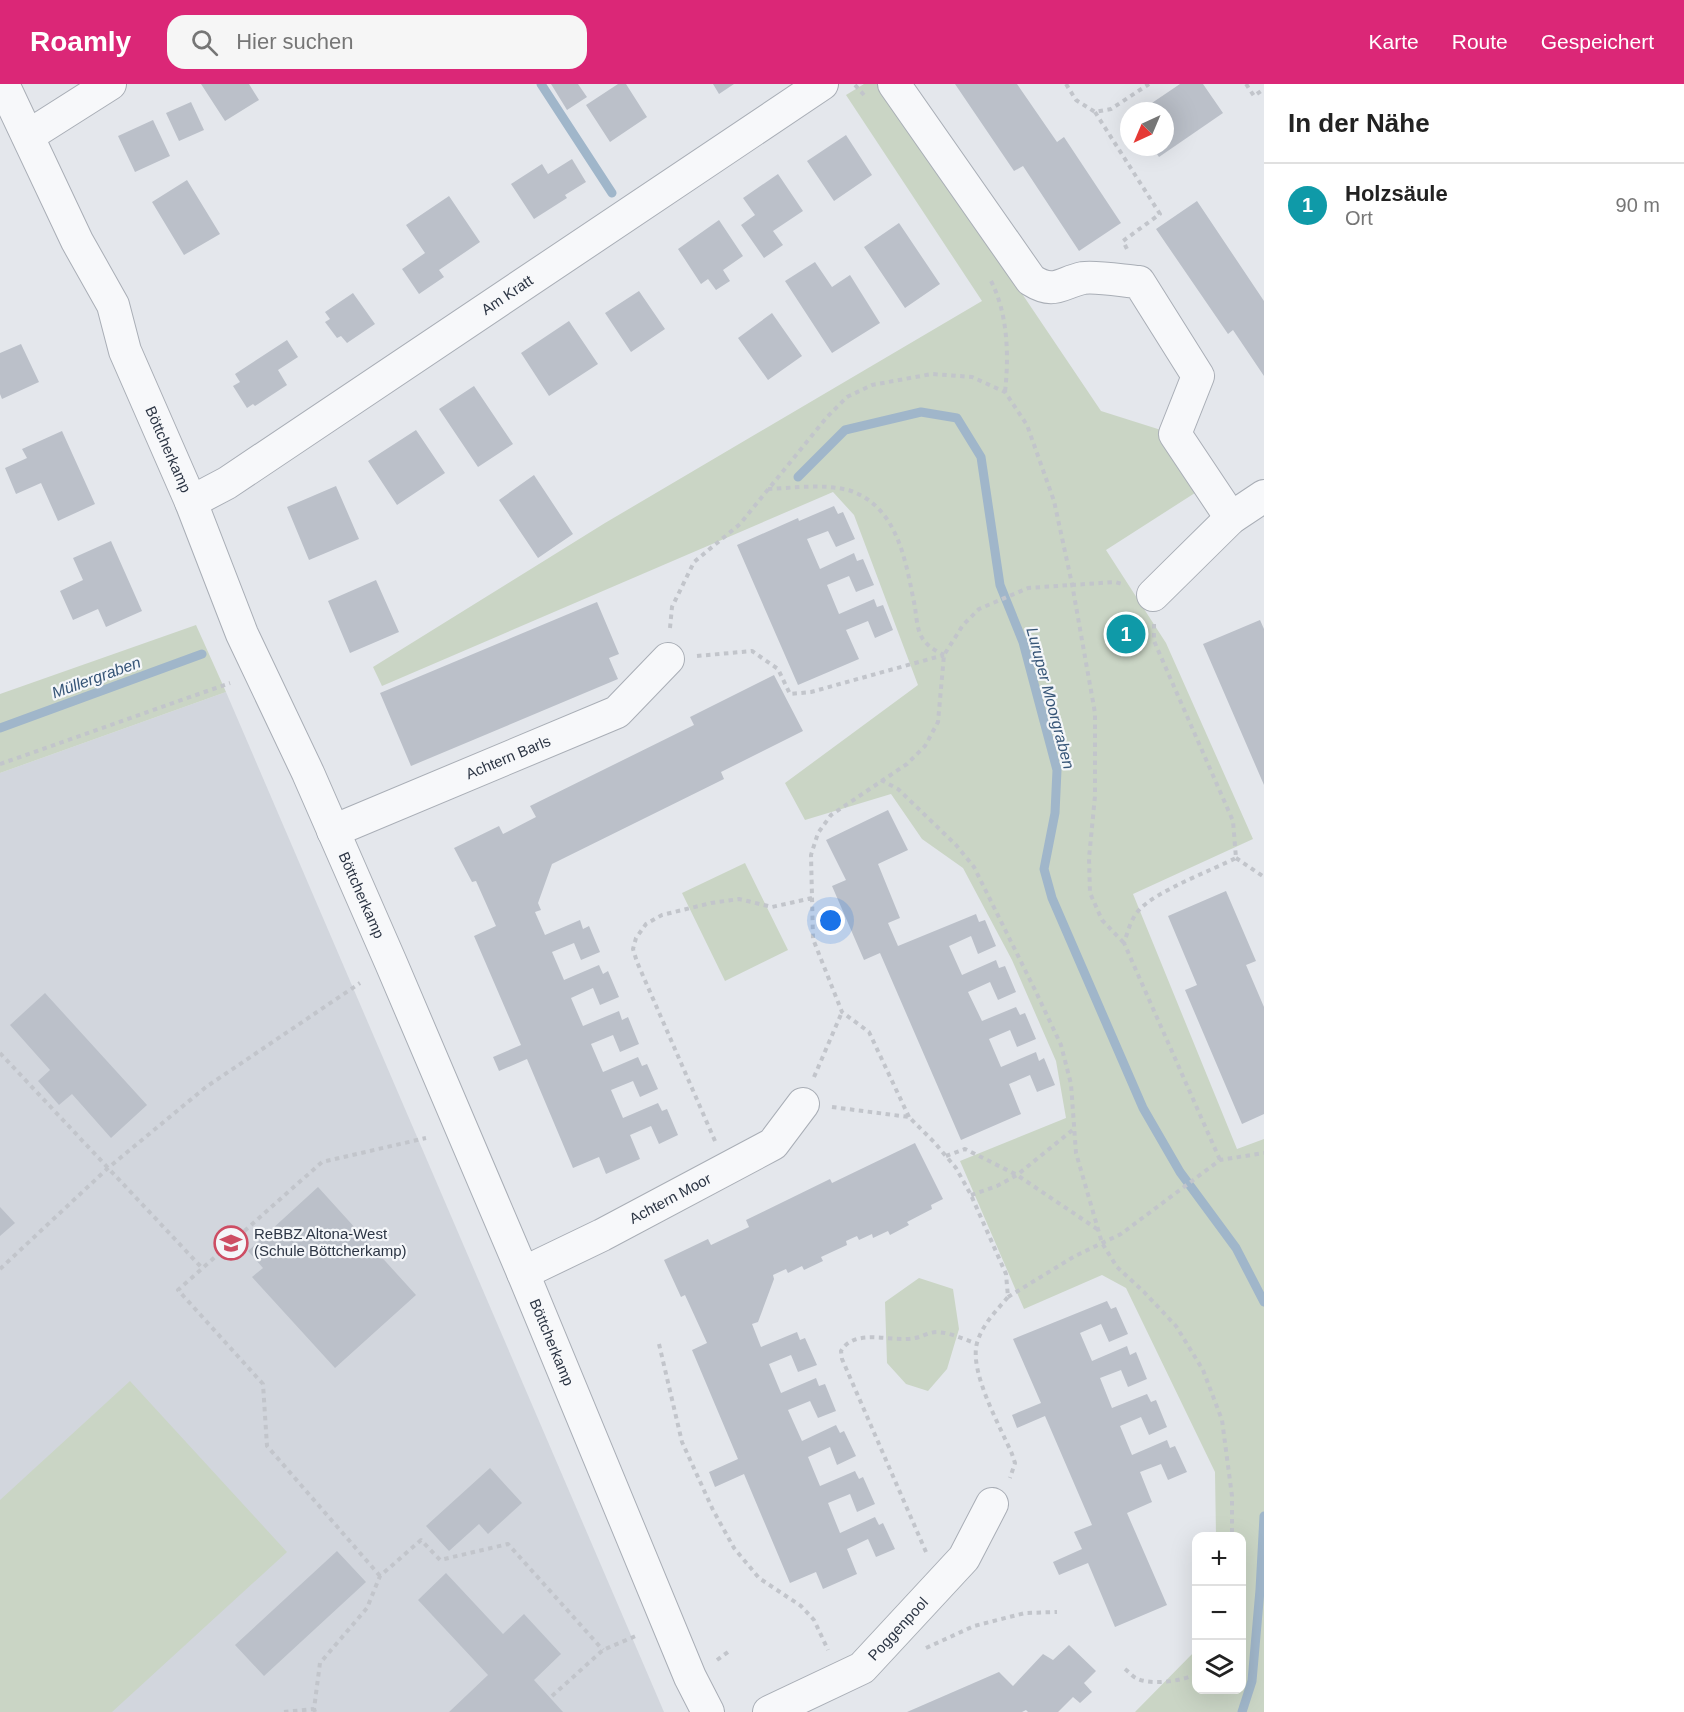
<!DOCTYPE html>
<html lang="de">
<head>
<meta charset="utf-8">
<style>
  body { margin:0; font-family:Arial,sans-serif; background:#f6f6f6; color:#222 }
  .controls { position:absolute; right:18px; bottom:18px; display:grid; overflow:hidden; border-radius:12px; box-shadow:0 6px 24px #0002 }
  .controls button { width:54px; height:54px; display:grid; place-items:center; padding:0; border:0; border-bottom:2px solid #e0e0e0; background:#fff; color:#222; font:30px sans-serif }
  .compass { position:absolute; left:1120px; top:18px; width:54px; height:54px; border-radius:50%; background:#fff; box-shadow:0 6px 24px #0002; rotate:224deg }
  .you { position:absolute; left:831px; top:837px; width:21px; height:21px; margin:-15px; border:4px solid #fff; border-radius:50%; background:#1a73e8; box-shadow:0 0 0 9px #1a73e833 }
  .badge { display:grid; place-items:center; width:39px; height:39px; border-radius:50%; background:#db2777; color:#fff; font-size:20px; font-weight:700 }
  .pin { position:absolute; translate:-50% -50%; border:3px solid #fff; box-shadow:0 2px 6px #0006 }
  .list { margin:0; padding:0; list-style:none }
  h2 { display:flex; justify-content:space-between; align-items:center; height:78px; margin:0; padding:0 24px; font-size:26px }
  h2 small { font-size:20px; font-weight:400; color:#767676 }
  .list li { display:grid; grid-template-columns:39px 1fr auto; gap:18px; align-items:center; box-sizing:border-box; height:84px; padding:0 24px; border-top:2px solid #e0e0e0 }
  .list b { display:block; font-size:22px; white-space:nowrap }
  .list p { margin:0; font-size:20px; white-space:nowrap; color:#767676 }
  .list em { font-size:20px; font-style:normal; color:#767676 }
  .icon { flex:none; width:33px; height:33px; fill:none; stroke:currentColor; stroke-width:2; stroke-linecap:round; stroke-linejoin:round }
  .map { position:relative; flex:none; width:1264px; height:1628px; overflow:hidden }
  header { display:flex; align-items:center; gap:36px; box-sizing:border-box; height:84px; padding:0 30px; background:#db2777; color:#fff }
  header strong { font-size:28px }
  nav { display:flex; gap:33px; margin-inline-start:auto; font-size:21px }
  .search { width:420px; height:54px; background:#f6f6f6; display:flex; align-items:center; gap:15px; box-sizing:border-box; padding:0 21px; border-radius:18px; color:#767676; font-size:22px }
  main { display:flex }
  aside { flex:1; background:#fff }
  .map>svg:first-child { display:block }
</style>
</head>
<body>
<header>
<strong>Roamly</strong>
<div class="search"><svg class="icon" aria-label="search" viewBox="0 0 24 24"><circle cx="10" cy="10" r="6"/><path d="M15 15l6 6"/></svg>Hier suchen</div>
<nav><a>Karte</a><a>Route</a><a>Gespeichert</a></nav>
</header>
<main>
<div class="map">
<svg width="1264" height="1628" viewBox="0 0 1264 1628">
  <rect width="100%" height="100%" fill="#e4e7ec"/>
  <path fill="#d2d6dd" d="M226 608 664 1628H0V689Z"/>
  <path fill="#cad5c5" d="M864 0H881L1101 327 1161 346 1198 407 1106 466 1166 559 1253 755 1133 810 1237 1065 1264 1055V1628H1135L1196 1566V1606H1242V1452H1216L1215 1388 1126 1204 1102 1191 1024 1225 960 1077 1066 1034 1056 977 1012 876 963 784 922 755 891 710 805 736 785 699 918 601 854 431 833 408 382 602 373 583 605 439 982 217 846 11Z
    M196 541 226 608 0 689V610Z
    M745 779 788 866 725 897 682 809Z
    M919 1194 953 1205 959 1245 947 1285 928 1307 906 1300 887 1279 885 1218Z
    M130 1297 287 1468 112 1628H0V1416Z"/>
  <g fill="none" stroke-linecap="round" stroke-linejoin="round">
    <path stroke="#a0b6ca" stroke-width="9" d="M541 0 612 109
      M798 393 845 346 921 328 957 334 981 373 1000 501 1023 558 1057 686 1055 729 1044 785 1052 814 1143 1024 1180 1088 1236 1164 1264 1218
      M0 644 202 570
      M1242 1628 1252 1597 1260 1506 1264 1432"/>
  </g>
  <path fill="#bbc0c9" d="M201 0H249L259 16 225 37Z
    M551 0H578L587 13 567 26Z
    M618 0H626L647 33 610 58 586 21Z
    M713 0H734L719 10Z
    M955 0H1017L1057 58 1064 53 1121 139 1079 167 1023 82 1014 87Z
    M1180 0H1203L1223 29 1159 73 1152 63H1165V27H1140Z
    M191 18 204 46 179 57 166 29Z
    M153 36 170 72 135 88 118 52Z
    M846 51 872 91 834 117 807 77Z
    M572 75 586 98 565 111 567 114 534 135 511 100 542 80 548 90Z
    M778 90 803 127 773 147 783 161 764 174 741 141 755 131 743 114Z
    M187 96 220 150 184 171 152 118Z
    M449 112 480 158 439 186 444 193 419 210 402 185 425 169 406 141Z
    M1197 117 1264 217V292L1233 246 1228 250 1156 145Z
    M719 136 743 172 723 186 730 197 716 206 708 195 701 200 678 165Z
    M899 139 940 200 905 224 864 163Z
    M815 178 832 203 850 191 880 239 832 269 785 197Z
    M639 207 665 245 631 268 605 229Z
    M353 209 375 240 347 259 341 252 337 254 325 238 330 235 325 228Z
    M772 229 802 272 768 296 738 254Z
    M569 237 598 280 549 312 521 269Z
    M287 256 298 273 278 286 287 301 255 322 253 320 247 324 233 302 240 298 235 290Z
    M21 260 39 298 2 315 0 310V269Z
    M474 302 513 360 478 383 439 325Z
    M416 346 445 389 397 421 368 377Z
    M62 347 95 420 58 437 41 399 16 410 5 384 27 374 22 365Z
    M534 391 573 450 538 474 499 416Z
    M336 402 359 455 309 476 287 423Z
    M834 422 838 430 843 428 855 455 836 463 828 447 807 455 820 485 854 469 857 477 863 475 874 501 856 508 849 492 827 501 839 530 874 515 877 523 883 521 893 546 875 554 868 537 846 546 859 575 798 601 737 461 798 434 799 437Z
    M111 457 142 527 106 543 98 525 73 536 60 507 83 496 73 474Z
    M376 496 399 548 350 569 328 517Z
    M597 518 619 570 609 574 618 595 411 682 380 609Z
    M1260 536 1264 545V701L1203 560Z
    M774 591 803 647 721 688 724 695 552 780 538 819 541 826 535 828 545 851 580 836 583 845 589 842 600 868 581 876 574 859 552 868 564 896 599 881 603 890 608 887 619 913 600 921 593 904 571 914 583 942 619 927 622 936 628 933 639 960 620 968 613 951 591 960 603 988 638 973 642 982 647 980 658 1005 640 1013 633 997 611 1006 623 1034 658 1019 662 1027 667 1025 678 1051 659 1060 651 1042 630 1051 640 1075 606 1090 599 1073 573 1084 527 975 499 987 493 973 521 961 474 852 496 842 476 797 472 798 454 764 499 742 503 750 536 733 530 722 694 641 690 633Z
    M888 726 908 766 878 780 900 834 888 839 898 862 976 830 979 838 985 836 996 862 978 870 971 852 949 862 962 891 996 876 999 884 1005 882 1016 908 998 916 990 898 968 908 982 937 1016 923 1020 931 1025 929 1036 955 1017 963 1010 946 989 955 1001 983 1036 968 1039 977 1044 974 1055 1001 1037 1008 1030 991 1009 1000 1021 1030 961 1056 880 869 864 876 832 802 846 796 826 756Z
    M1226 807 1256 877 1246 881 1264 923V1030L1242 1040 1185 906 1197 901 1168 832Z
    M45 909 147 1021 111 1054 72 1010 59 1021 38 997 50 986 10 941Z
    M915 1059 943 1115 931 1121 932 1125 907 1138 909 1141 890 1151 888 1147 873 1154 872 1150 859 1156 857 1152 846 1157 847 1161 821 1173 823 1177 804 1186 802 1182 788 1189 786 1185 773 1191 774 1195 758 1238 752 1240 761 1263 797 1248 800 1256 805 1254 817 1281 798 1288 791 1271 769 1280 781 1309 816 1294 819 1302 825 1300 836 1327 818 1334 810 1317 788 1326 802 1357 836 1341 840 1349 844 1347 856 1372 837 1381 830 1363 808 1373 820 1402 855 1387 859 1395 863 1393 875 1420 857 1428 850 1410 828 1419 840 1449 875 1433 879 1441 883 1439 895 1465 876 1473 868 1455 847 1465 857 1490 823 1505 816 1488 790 1499 744 1390 715 1403 709 1388 738 1375 692 1266 707 1259 685 1211 681 1213 664 1176 708 1155 711 1161 749 1143 746 1136 830 1095 832 1099Z
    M318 1103 416 1211 335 1284 252 1193 263 1184 248 1167Z
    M0 1123 15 1139 0 1152Z
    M1107 1217 1111 1225 1116 1223 1128 1250 1109 1258 1101 1240 1080 1249 1092 1277 1127 1262 1130 1271 1136 1268 1147 1295 1128 1303 1121 1286 1100 1294 1112 1324 1147 1310 1151 1318 1156 1316 1167 1343 1149 1351 1141 1333 1120 1342 1132 1371 1167 1356 1170 1364 1175 1362 1187 1388 1168 1396 1161 1380 1140 1388 1152 1418 1127 1429 1167 1521 1115 1543 1088 1479 1059 1491 1053 1478 1082 1465 1074 1448 1092 1441 1045 1332 1017 1344 1012 1331 1041 1319 1013 1255Z
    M490 1384 522 1419 488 1450 479 1440 449 1467 426 1442Z
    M337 1467 366 1498 264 1592 235 1561Z
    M446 1489 503 1550 524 1530 561 1570 534 1596 563 1628H449L488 1591 418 1516Z
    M1069 1561 1096 1587 1084 1599 1092 1608 1080 1619 1073 1613 1058 1628H1028L1026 1626 1022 1628H907L999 1588 1013 1602 1043 1570 1053 1576Z"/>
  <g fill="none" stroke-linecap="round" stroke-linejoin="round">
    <g stroke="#a9aeb6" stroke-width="34">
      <g id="minor">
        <path id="s1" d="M3 0 77 157 113 221 125 267 191 418 242 550 308 689 391 879 523 1189 690 1593 708 1628"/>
        <path d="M894 0 1031 196C1055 211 1060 199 1083 194 1096 192 1125 197 1139 198L1198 292 1175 350 1231 434"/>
        <path d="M28 52 110 0"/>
        <path id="s2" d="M191 418 227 399 822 0"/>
        <path d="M1153 511 1231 434 1264 412"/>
        <path id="s3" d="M333 747 617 628 668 575"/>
        <path id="s4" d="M523 1189 602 1151 773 1060 803 1020"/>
        <path id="s5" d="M769 1628 862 1584 964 1474 992 1420"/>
      </g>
    </g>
    <path stroke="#c2c5cb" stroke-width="4" stroke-dasharray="4.5 4.5" stroke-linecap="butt" d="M1066 0 1076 16 1095 28 1111 25 1149 0
      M1246 0 1254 12 1264 5
      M855 1 864 11
      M1095 28 1160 130 1123 157 1127 165
      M991 197C1008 230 1009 272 1005 308
      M768 405C794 404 826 399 851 407 899 424 906 480 915 523 916 531 917 542 920 550 925 561 934 566 944 571
      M1154 540V557L1233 737 1236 774C1212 786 1157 807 1140 825 1131 834 1128 847 1124 859L1220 1076
      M670 544 672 523 694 478 740 440 827 333 847 313 872 301 932 290 972 293 1005 308 1027 341 1054 417 1072 500 1095 629V712L1089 774 1090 809 1102 836 1124 859
      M697 572 752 567 778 585 790 610 811 608 944 571
      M0 680 230 599
      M881 696 898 705 956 761 974 783 1036 908 1061 961 1071 1000 1076 1069 1102 1159 1117 1183 1144 1208 1176 1242 1203 1286 1222 1336 1232 1412V1452
      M1236 774 1264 793
      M0 969 203 1185
      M814 993 842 928
      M832 1023 909 1033 934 1058 956 1084 971 1111 1006 1190 1008 1213C996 1227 982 1241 977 1259 969 1288 1000 1342 1012 1370L1015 1379 1010 1394
      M909 1033 869 948 842 928 813 855 811 771 818 749 831 731 907 680 925 662 938 638 944 571 963 541 979 525 1028 504 1115 498 1125 501
      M715 1057 637 878 633 865 636 854 646 840 662 831 711 819 739 815 772 823 812 814
      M946 1072 965 1065 1017 1091 1100 1147
      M971 1111 997 1102 1017 1091 1075 1044
      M0 1185 108 1084 206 1003 360 899
      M1008 1213 1075 1172 1121 1150 1220 1076 1264 1069
      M659 1260 682 1358 713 1426 734 1464 759 1494 801 1522 814 1536 828 1566
      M926 1468 842 1275 841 1267C855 1243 892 1259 915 1254 922 1253 929 1248 937 1248 951 1249 964 1255 977 1260
      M380 1492 267 1362 263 1300 178 1206 322 1078 426 1054
      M926 1564 974 1542 1025 1529 1057 1528
      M717 1576 728 1568
      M1125 1585C1129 1588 1132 1592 1136 1594 1150 1602 1183 1597 1196 1590
      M552 1612 603 1566 638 1551
      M284 1628 314 1625
      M315 1628 314 1625 320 1579 367 1524 380 1492 421 1456 440 1476 508 1460 603 1566"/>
    <use href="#minor" stroke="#f7f8fa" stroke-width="32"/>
  </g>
  <defs>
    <g id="school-ring" transform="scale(1.725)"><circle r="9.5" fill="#f4f6f9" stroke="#cd4d63" stroke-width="1.5"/><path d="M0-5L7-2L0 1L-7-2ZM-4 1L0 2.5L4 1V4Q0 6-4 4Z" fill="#cd4d63"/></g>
  </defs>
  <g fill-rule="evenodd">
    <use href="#school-ring" x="231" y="1159"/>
  </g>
  <g text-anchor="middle" stroke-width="4.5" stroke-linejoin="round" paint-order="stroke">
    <g font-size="15" fill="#2c3544" stroke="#f4f6f9">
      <text dy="5" stroke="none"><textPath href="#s2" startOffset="378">Am Kratt</textPath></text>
      <text dy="5" stroke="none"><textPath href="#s1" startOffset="402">Böttcherkamp</textPath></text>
      <text dy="5" stroke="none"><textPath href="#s3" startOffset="190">Achtern Barls</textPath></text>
      <text dy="5" stroke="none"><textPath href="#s1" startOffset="888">Böttcherkamp</textPath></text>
      <text dy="5" stroke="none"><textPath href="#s4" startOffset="165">Achtern Moor</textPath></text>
      <text dy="5" stroke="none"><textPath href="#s1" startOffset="1374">Böttcherkamp</textPath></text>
      <text dy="5" stroke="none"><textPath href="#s5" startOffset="156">Poggenpool</textPath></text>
    </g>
    <g font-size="15" fill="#2c3544" stroke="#f4f6f9" text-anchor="start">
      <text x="254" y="1155">ReBBZ Altona-West<tspan x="254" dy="17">(Schule Böttcherkamp)</tspan></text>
    </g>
    <g font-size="16" font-style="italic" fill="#365577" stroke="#f4f6f9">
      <text transform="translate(96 593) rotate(-20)" y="6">Müllergraben</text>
      <text transform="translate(1051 614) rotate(75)" y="6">Luruper Moorgraben</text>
    </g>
  </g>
</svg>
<div class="controls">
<button>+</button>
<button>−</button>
<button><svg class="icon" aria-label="layers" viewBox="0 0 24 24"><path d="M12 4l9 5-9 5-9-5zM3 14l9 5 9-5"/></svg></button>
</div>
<svg class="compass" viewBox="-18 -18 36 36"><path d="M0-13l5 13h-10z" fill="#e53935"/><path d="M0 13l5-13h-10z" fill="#767676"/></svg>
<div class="you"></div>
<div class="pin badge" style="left:1126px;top:550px;background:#0f9aa8">1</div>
</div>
<aside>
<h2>In der Nähe<small></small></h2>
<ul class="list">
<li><span class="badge" style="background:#0f9aa8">1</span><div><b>Holzsäule</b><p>Ort</p></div><em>90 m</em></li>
</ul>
</aside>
</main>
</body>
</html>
